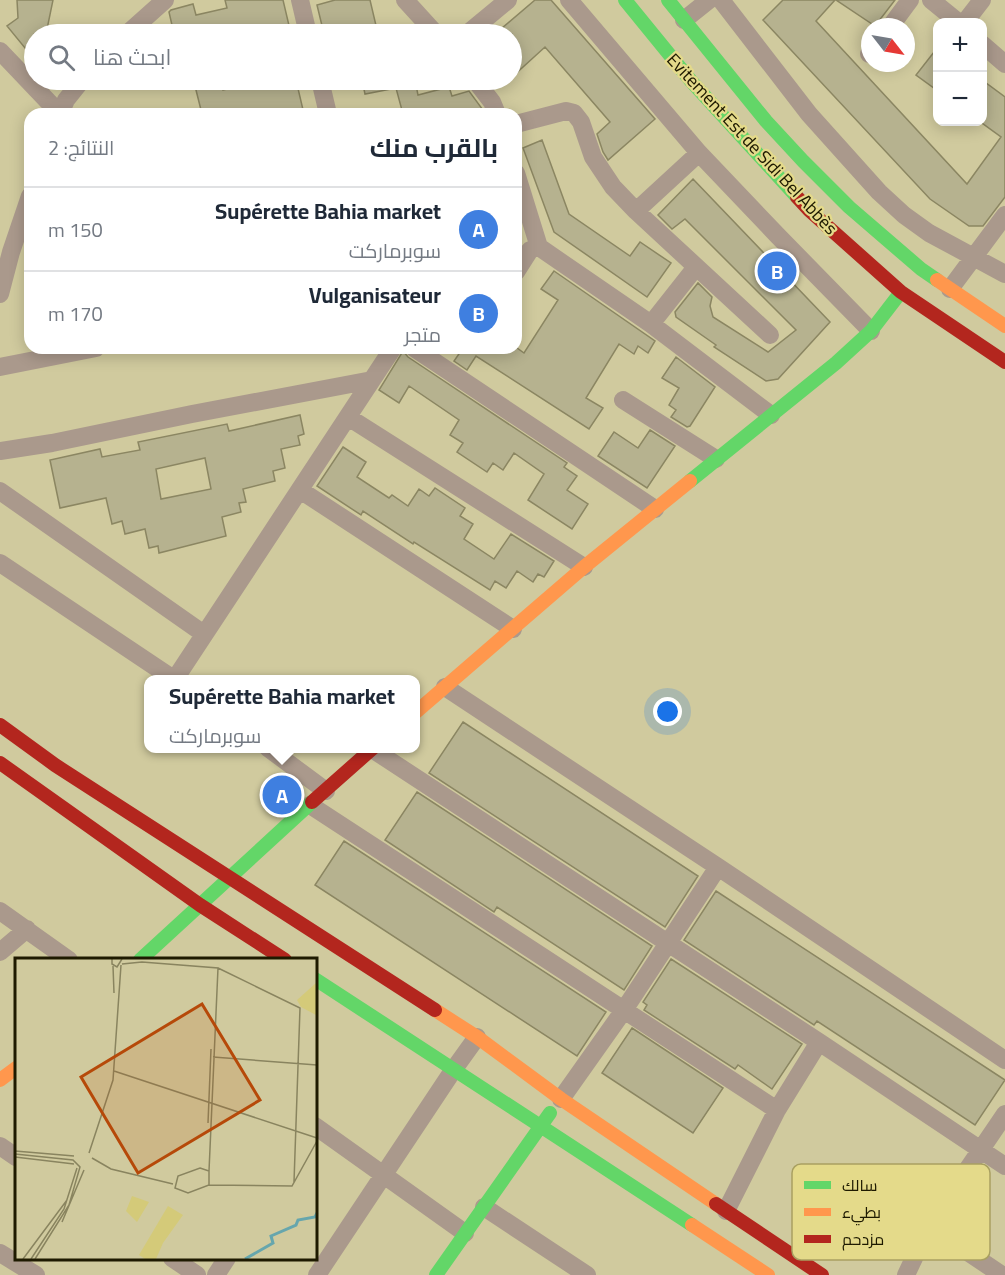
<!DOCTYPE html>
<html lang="ar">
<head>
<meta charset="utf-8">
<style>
  body { margin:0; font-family:Georgia,Cairo,serif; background:#f2f2f3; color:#1f2937; direction:rtl }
  .controls { position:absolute; right:18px; top:18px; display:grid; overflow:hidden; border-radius:12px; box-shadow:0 3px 15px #0003 }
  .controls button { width:54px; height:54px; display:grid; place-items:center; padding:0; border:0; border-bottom:2px solid #e0e1e3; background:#fff; color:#1f2937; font:30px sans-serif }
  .compass { position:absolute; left:861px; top:18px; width:54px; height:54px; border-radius:50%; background:#fff; box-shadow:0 3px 15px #0003; rotate:121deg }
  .you { position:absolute; left:668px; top:712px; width:21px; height:21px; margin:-15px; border:4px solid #fff; border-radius:50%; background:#1a73e8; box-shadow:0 0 0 9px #1a73e833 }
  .badge { display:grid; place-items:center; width:39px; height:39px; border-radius:50%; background:#5c5837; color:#fff; font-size:20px; font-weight:700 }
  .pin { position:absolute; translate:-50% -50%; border:3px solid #fff; box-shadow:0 2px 6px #0006 }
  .popup { position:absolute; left:144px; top:675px; width:276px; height:78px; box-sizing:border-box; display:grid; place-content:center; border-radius:12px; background:#fff; filter:drop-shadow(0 2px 4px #0005); font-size:20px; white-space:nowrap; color:#747a83 }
  .popup b { font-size:22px; color:#1f2937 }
  .popup::after { content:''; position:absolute; left:50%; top:100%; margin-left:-12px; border:12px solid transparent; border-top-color:#fff }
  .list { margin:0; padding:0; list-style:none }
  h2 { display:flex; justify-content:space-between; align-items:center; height:78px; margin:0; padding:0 24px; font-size:26px }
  h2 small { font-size:20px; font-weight:400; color:#747a83 }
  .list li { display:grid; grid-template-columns:39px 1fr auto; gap:18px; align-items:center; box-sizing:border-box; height:84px; padding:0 24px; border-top:2px solid #e0e1e3 }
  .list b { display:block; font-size:22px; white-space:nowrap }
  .list p { margin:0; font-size:20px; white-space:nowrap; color:#747a83 }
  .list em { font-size:20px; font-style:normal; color:#747a83 }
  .icon { flex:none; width:33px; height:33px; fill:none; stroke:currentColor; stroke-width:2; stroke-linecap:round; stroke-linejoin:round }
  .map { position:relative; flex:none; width:1005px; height:1275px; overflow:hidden; direction:ltr }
  .search { position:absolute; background:#fff; box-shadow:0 3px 15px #0003; left:24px; top:24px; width:498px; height:66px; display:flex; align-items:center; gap:15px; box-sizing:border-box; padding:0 21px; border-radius:33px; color:#747a83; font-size:22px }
  .panel { position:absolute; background:#fff; box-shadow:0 3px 15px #0003; left:24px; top:108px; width:498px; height:246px; border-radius:18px; direction:rtl }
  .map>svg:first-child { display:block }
</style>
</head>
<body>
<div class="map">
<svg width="1005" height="1275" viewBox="0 0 1005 1275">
  <rect width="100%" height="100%" fill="#d0ca9e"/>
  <path fill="#b6b28f" stroke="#8b8662" stroke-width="1.5" fill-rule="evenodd" d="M17 0H53L46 34H34V59L7 26 18 18Z
    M225 0H283L291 34H238L237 28 211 34H174L169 12 171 10 193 4 196 15 227 8Z
    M335 0H370L378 34H324L317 5Z
    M535 0H551L655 119 608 160 603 152 597 134 610 122 545 47 512 77V34H495Z
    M783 0H835L816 21 967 184 1001 137 982 123V80L1005 97V197L983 226H969L930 199 763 20Z
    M836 0H895L875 26Z
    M938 47V91L916 75Z
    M220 80 223 90 249 83 248 80H296L304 114H202L195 86Z
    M362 80H415L418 95 449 87 452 96 469 91 483 110 471 114H403L396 88 365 94Z
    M542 140 569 214 630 256 640 242 671 263 647 297 554 232 523 148Z
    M693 179 830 322 778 379 766 381 714 347 716 345 676 317 675 312 698 283 712 297 710 306 713 317 768 352 796 330 685 219 672 229 658 215Z
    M554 271 655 341 648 353 638 346 634 354 619 344 586 398 603 408 589 429 476 356 467 370 454 361 463 348H517L524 353 558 300 541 289Z
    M403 351 408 357 567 463 564 467 577 476 567 490 588 504 572 529 528 500 544 474 514 453 503 470 493 463 487 472 457 452 463 443 450 435 459 420 409 386 399 403 379 390Z
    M676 357 715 387 690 426 687 427 671 417 676 410 669 405 679 388 662 378Z
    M300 415 304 434 298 436 300 445 281 449 285 468 273 471 275 481 243 489 246 502 239 503 241 512 222 517 226 536 159 553 158 546 149 548 145 529 125 534 122 521 112 524 106 498 60 508 50 460 100 449 102 457 140 450 138 442 227 424 229 431ZM205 458 211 489 161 499 156 469Z
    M650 430 675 446 647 488 598 456 614 432 638 448Z
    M343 447 366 462 357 477 389 498 392 495 408 506 419 489 429 496 435 488 465 508 460 516 473 524 464 539 494 559 511 534 554 561 544 577 538 574 533 582 517 571 506 588 495 581 490 590 414 542 413 544 363 511 361 515 317 486Z
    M463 722 698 876 665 927 429 773Z
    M417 792 652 946 624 990 497 907 494 912 385 840Z
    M344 841 606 1012 577 1056 315 885Z
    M716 891 1005 1080 975 1125 817 1021 814 1025 684 940Z
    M671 959 802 1044 772 1089 738 1065 735 1069 644 1010 647 1005 643 1002Z
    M632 1028 723 1088 693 1133 602 1073Z"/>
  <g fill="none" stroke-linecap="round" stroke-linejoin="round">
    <path stroke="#aa998c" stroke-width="18" d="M300 0 308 34
      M405 0 436 34
      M569 0 699 153 778 236 871 331
      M721 0 809 114 879 192 904 215 929 233 1005 274
      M931 0 958 22
      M684 20 709 0
      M965 22 982 0
      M890 27 910 0
      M127 34 165 0
      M467 34 508 0
      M982 44 1005 64
      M0 51 60 114
      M869 54 870 53
      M320 80 328 114
      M475 80 492 102 497 114
      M60 114 66 100 82 80
      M516 124 566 111 574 113 581 122 593 157 613 187 636 211 770 335
      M516 173 539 247 651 324 771 415
      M636 211 699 153
      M516 272 530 250
      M950 289 1005 215
      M0 294 11 252 30 196
      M651 324 696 267
      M414 348 655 509
      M0 367 96 348
      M623 400 716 459
      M348 417 584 567
      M0 451 52 443 192 414 372 380
      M300 490 513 629
      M0 491 204 634
      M0 563 175 680
      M175 679 393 348
      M445 687 718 867 1005 1060
      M268 748 326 791
      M372 749 819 1042 1005 1166
      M310 805 777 1110
      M0 911 69 960
      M0 952 27 929
      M561 1099 624 1010 718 867
      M315 1126 465 1233
      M0 1146 16 1157
      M484 1207 587 1275
      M726 1211 777 1110 819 1042
      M929 1226 1002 1275
      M0 1253 36 1275
      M172 1258 197 1275
      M216 1275 227 1258
      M317 1275 454 1069 477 1037
      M906 1275 929 1226 1005 1114"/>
    <path stroke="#63d668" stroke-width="14" d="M625 0 691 81 797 197
      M668 0 766 121 803 161 849 207 921 269 937 280
      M690 481 836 363 871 331 901 292
      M140 960 312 802
      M315 979 692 1225
      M436 1275 550 1113"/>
    <path stroke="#ff974d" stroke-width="14" d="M937 280 1005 326
      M416 712 584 567 690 481
      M435 1010 477 1037 561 1099 716 1204
      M0 1080 16 1068
      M692 1225 768 1275"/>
    <path stroke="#b3261e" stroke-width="14" d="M797 197 809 210 901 292 1005 362
      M0 725 55 765 435 1010
      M0 763 200 905 285 960
      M312 802 373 748
      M716 1204 822 1275"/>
  </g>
  <g text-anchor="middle" stroke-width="4.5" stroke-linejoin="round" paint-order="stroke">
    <g font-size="18" fill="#1e1a00" stroke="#e4da8a">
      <text transform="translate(752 144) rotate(47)" y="6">Evitement Est de Sidi Bel Abbès</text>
    </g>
  </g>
  <g transform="translate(15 958)">
    <rect width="302" height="302" fill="#d0ca9e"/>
    <path d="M301 25V57L286 49 282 42ZM117 238 134 244 122 264 111 253ZM153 248 168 257 148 285 141 301H130L124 297Z" fill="#d4ca79"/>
    <path fill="none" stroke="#66a6ad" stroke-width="3" d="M230 301 258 285 256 278 281 267 283 262 300 259 302 255"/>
    <path fill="none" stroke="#89845f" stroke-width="1.5" d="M97 1V6L102 9 107 1M107 6 127 4 203 10 194 213M98 8 99 35M203 10 285 50 279 224M198 99 302 107M99 113 302 180M193 165 196 91M0 193 59 198M74 195 98 122 106 7M0 196 58 202 65 209 54 247 20 301M0 199 59 206M77 200 96 211 158 226M185 210 194 213V227L173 235 160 230 163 218ZM194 227 277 228 302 183M47 264 69 212M8 301 52 242M16 301 49 251 62 210"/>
    <path fill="#b64909" fill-opacity="0.15" stroke="#b64909" stroke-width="3" d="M187 46 245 142 123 215 66 119Z"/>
    <rect width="302" height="302" fill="none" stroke="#1e1a00" stroke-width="3"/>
  </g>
  <rect x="792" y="1164" width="198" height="96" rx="9" fill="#e4da8a" stroke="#a9a061" stroke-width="1.5"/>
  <rect x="804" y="1181" width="27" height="8" fill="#63d668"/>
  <rect x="804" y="1208" width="27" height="8" fill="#ff974d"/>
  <rect x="804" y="1235" width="27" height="8" fill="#b3261e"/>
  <g font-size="16" fill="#1e1a00">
    <text x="842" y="1191">سالك</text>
    <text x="842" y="1218">بطيء</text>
    <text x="842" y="1245">مزدحم</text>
  </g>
</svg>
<div class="controls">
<button>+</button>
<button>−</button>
</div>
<svg class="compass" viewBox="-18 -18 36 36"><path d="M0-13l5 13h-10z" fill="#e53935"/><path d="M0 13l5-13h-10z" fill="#747a83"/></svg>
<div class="you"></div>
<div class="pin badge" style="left:282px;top:795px;background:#3f7fe0">A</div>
<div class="popup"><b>Supérette Bahia market</b>سوبرماركت</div>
<div class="pin badge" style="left:777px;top:271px;background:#3f7fe0">B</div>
<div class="search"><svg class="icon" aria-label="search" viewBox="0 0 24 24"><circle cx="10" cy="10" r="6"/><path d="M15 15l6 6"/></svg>ابحث هنا</div>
<section class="panel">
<h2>بالقرب منك<small>النتائج: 2</small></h2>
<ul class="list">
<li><span class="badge" style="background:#3f7fe0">A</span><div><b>Supérette Bahia market</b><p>سوبرماركت</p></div><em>150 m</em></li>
<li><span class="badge" style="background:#3f7fe0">B</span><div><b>Vulganisateur</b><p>متجر</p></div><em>170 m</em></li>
</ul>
</section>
</div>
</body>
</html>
